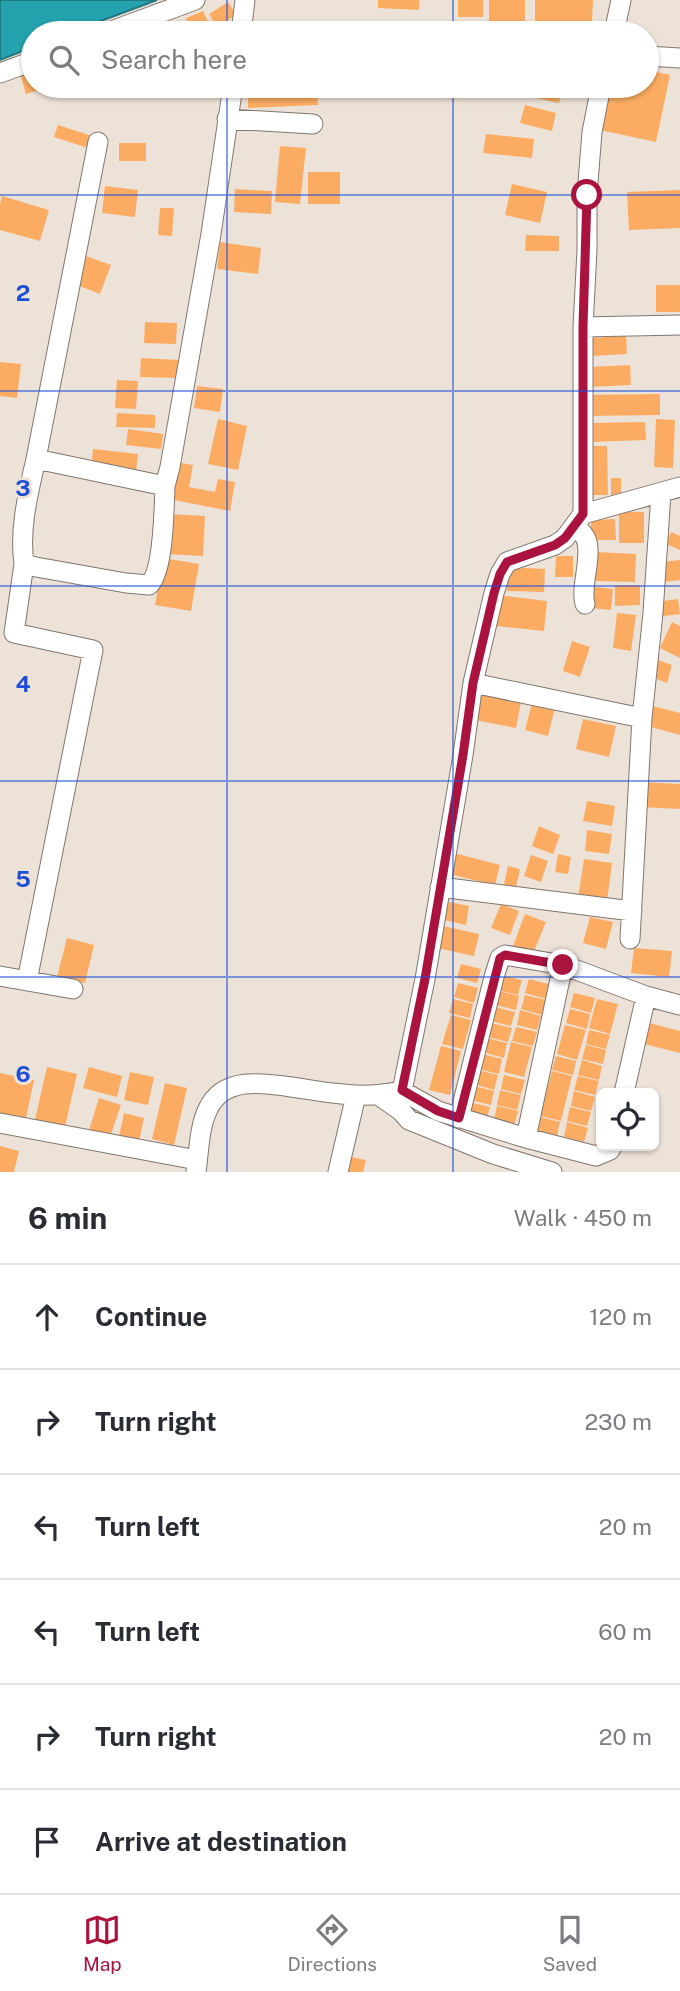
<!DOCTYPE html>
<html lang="en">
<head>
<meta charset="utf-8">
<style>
  body { margin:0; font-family:"Public Sans",sans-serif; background:#f2f2f3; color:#2b2b33 }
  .controls { position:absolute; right:21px; bottom:21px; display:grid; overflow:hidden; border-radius:10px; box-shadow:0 2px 5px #0004 }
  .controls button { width:63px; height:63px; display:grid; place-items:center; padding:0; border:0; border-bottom:2px solid #e1e1e2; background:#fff; color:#2b2b33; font:35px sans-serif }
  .stop { position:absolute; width:21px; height:21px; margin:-16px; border:5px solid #a9133e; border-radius:50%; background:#fff }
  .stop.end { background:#a9133e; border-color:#fff; box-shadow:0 2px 7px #0008 }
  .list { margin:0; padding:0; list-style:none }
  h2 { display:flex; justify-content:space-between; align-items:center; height:91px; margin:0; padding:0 28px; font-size:30px }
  h2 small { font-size:23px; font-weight:400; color:#7c7c81 }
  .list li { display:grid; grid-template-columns:46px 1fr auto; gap:21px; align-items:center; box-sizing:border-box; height:105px; padding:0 28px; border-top:2px solid #e1e1e2 }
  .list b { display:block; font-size:26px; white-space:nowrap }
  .list em { font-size:23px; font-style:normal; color:#7c7c81 }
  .icon { flex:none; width:38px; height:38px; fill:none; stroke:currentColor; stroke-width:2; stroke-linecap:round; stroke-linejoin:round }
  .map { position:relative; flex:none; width:680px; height:1172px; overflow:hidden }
  .search { position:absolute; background:#fff; box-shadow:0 2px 5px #0004; left:21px; right:21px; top:21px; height:77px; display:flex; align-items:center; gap:18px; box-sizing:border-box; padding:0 24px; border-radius:38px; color:#7c7c81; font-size:26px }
  .sheet { height:721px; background:#fff }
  nav { display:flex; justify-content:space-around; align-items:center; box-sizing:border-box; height:98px; border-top:2px solid #e1e1e2; background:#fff; font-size:19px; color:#7c7c81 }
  nav a { display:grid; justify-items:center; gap:4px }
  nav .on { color:#a9133e }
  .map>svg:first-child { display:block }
</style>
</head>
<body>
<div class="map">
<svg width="680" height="1172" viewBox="0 0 680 1172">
  <rect width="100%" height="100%" fill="#ede2d8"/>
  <path fill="#24a2ad" stroke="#227980" stroke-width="2" d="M0 0H157L69 33H33V47L0 60Z"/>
  <path fill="#fbac62" d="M378 0H419V10L378 8Z
    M458 0H483V17H458Z
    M489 0H525V28H489Z
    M535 0H593L592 23H535Z
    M228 2 236 15 217 27 209 14Z
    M203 11 212 30 205 33H192L186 18Z
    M33 70V86H42L43 89 26 94 20 74Z
    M647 70 670 75 656 142 600 130 609 86H647Z
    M248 86H317L318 105 248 108Z
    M529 86H563L559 103 526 96Z
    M525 105 556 113 552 131 520 123Z
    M58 125 92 136 88 148 54 137Z
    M486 134 534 139 532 158 483 153Z
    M119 143H146V161H119Z
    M280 146 306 148 300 204 275 202Z
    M308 172H340V204H308Z
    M512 184 547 192 540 223 505 215Z
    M105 186 138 190 135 217 102 213Z
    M235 189 272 191 271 214 234 212Z
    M680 190V228L629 230 627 192Z
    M2 196 49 210 40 241 0 230V204Z
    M160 208H174L172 236 158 235Z
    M526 235 559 236V251H525Z
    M220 242 261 248 258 274 217 269Z
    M83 255 111 265 100 294 72 283Z
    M656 285H680V312H656Z
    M145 322 177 323 176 344 144 343Z
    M626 336 627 354 591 356 590 338Z
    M141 358 179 360 178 378 140 377Z
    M0 362 21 364 17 398 0 396Z
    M630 365 631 385 590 387 589 367Z
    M117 380 138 381 136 409 115 408Z
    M197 386 223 389 220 412 194 408Z
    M660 394V415L585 416V395Z
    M117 413 155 415V428L116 427Z
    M218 419 247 426 238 470 208 464Z
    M656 419 675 420 673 468 654 467Z
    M645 422 646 440 590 442V423Z
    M128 429 163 434 161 449 126 445Z
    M585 446H607L608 495H586Z
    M93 449 138 454 136 473 91 468Z
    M176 462 193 465 189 487 215 492 218 479 235 482 230 511 169 499Z
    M611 478H621V500H611Z
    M619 512H644V543H619Z
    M168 514 205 516 203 556 166 554Z
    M615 519 616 540H591V520Z
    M671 532 680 536V550L666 544Z
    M596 552 636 554 635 582 595 581Z
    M556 556H573V577H555Z
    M163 558 199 564 191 611 155 605Z
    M680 560V580L664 582 661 562Z
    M508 567 545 569 544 592 507 591Z
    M615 585H640V605L615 606Z
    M593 587 613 589 611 610 591 608Z
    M498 595 547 601 544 631 495 626Z
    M678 599 680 614 657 617 655 602Z
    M617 613 636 615 631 651 613 648Z
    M672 622 680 626V658L660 648Z
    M572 641 590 647 580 677 563 671Z
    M655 659 672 665 667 683 649 676Z
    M481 689 522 697 516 728 475 720Z
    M532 703 555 708 548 736 525 730Z
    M649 705 680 713V735L644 725Z
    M583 719 616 726 609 757 576 749Z
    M641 782 680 784V809L639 807Z
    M587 801 615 806 612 826 583 821Z
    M539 826 560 835 553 854 532 846Z
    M587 830 612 834 609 854 585 851Z
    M454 853 500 865 495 885 449 874Z
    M558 854 571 857 568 874 555 872Z
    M531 855 548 861 541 882 524 876Z
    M584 859 612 863 607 902 578 898Z
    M508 866 520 869 515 892 503 889Z
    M444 901 469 906 466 925 440 919Z
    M501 904 519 911 510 935 491 928Z
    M525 914 546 922 532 956 512 949Z
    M590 917 613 922 606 949 583 943Z
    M443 926 479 934 474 956 437 948Z
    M67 938 94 945 85 983 57 977Z
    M634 948 672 951 669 977 631 973Z
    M461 964 481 969 477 983 457 978Z
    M501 975 522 980 518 995 498 990Z
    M529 979 549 984 546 999 525 993Z
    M458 983 478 988 474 1003 454 997Z
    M499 991 519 996 516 1010 495 1005Z
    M574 993 595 998 591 1013 570 1007Z
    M525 995 546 1000 542 1015 521 1009Z
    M453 999 473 1004 470 1018 449 1013Z
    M597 999 618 1004 610 1034 589 1028Z
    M495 1007 515 1012 511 1026 491 1021Z
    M570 1009 590 1014 587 1029 566 1023Z
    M520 1010 541 1016 537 1030 517 1025Z
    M451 1015 471 1020 463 1049 442 1044Z
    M645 1022 680 1031V1053L640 1043Z
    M491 1023 512 1028 508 1042 488 1037Z
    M565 1025 586 1030 577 1060 557 1054Z
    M516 1027 537 1032 533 1046 512 1041Z
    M589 1030 610 1035 606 1049 586 1044Z
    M487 1038 507 1043 504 1058 483 1052Z
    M511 1042 532 1047 524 1077 504 1072Z
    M586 1045 606 1050 603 1064 582 1059Z
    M441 1046 461 1051 450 1095 429 1090Z
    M482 1054 502 1059 499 1074 478 1069Z
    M556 1056 576 1061 573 1075 552 1070Z
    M582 1060 602 1066 599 1080 578 1075Z
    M47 1067 77 1074 64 1131 34 1124Z
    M89 1067 122 1076 117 1097 83 1088Z
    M477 1070 498 1075 494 1090 474 1084Z
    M552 1071 572 1076 561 1121 540 1116Z
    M130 1072 154 1077 148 1105 124 1100Z
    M0 1073 34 1080 25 1123 0 1118Z
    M504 1075 525 1080 521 1094 501 1089Z
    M578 1076 599 1081 595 1095 574 1090Z
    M165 1083 187 1088 174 1145 152 1139Z
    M474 1086 494 1091 491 1105 470 1100Z
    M500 1090 521 1095 517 1110 497 1105Z
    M574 1091 595 1097 591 1111 571 1106Z
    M99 1098 121 1105 110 1137 89 1130Z
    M469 1102 490 1107 486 1122 466 1117Z
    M497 1106 518 1111 514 1126 494 1121Z
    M570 1107 591 1112 587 1126 567 1121Z
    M124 1113 144 1118 139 1141 119 1137Z
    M540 1117 560 1122 557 1136 536 1131Z
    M567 1122 588 1128 584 1142 564 1137Z
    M0 1146 19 1151 14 1172H0Z
    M337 1154 366 1160 363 1172H333Z"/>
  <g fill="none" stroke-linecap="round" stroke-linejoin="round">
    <g stroke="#81766e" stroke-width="21">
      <path id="minor" d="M106 33 195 0
        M241 33 245 0
        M614 33 621 0
        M647 56 680 58
        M0 73 33 61
        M227 119 313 124
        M98 142 36 459 165 486 170 467 211 234 233 86
        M583 327 680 325
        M36 459C28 494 19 529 24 564L36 567 126 583 149 585C164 571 164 508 165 486
        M583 514 680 487
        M575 525C579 530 584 534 586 539 593 556 580 586 585 604
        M24 564 14 633 93 650 27 981
        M473 683 642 718
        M440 887 632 911
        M630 939 642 718 653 613 661 493
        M0 976 73 989
        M402 1091 425 979 463 755 473 683 494 593 500 574 507 562 555 545 565 538 583 514V327L587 250V195L592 132 601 86
        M624 1093 646 996
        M378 1095 401 1111 409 1120 493 1154 552 1172
        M459 1118 494 977 500 958 505 955 563 965 646 996 680 1005
        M0 1123 197 1160
        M526 1138 563 965
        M196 1172C199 1152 199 1127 208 1109 225 1072 274 1085 305 1089 321 1092 338 1094 354 1095 370 1096 386 1094 402 1091L438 1111 526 1138 596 1156 610 1150 612 1146
        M338 1172 356 1095"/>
    </g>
    <use href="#minor" stroke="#fff" stroke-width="19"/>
  </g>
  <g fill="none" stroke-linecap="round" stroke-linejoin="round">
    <path stroke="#a9133e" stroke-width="9" d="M563 965 505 955 500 958 459 1118 438 1111 402 1090 425 979 463 755 473 683 494 593 500 574 507 562 555 545 565 538 583 514V327L587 195"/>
  </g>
  <path fill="none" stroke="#1d4ed8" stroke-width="2" stroke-opacity="0.55" d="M227 0V33M453 0V33M227 86V1172M453 86V1172M0 195H680M0 391H680M0 586H680M0 781H680M0 977H680"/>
  <g font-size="23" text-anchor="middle" font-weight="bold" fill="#1d4ed8" stroke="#ede2d8" stroke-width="6" stroke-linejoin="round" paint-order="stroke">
    <text x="23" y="301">2</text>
    <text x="23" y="496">3</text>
    <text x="23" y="692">4</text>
    <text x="23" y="887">5</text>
    <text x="23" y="1082">6</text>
  </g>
</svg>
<div class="controls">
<button><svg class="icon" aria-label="locate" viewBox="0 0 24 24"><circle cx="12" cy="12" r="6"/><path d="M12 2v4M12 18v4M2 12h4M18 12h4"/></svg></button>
</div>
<div class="stop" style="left:587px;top:195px"></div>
<div class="stop end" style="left:563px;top:965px"></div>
<div class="search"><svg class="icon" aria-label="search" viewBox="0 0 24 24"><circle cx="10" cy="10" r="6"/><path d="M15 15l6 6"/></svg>Search here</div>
</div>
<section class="sheet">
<h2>6 min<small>Walk · 450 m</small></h2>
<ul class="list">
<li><svg class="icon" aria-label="ahead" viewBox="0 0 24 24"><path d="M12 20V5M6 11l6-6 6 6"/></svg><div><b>Continue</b></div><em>120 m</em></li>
<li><svg class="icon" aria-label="right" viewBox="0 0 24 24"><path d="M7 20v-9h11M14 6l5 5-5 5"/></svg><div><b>Turn right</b></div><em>230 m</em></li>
<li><svg class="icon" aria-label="left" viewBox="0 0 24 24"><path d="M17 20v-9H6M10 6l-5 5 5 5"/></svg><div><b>Turn left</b></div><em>20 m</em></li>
<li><svg class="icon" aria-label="left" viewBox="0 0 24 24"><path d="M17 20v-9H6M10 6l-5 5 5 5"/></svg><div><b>Turn left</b></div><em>60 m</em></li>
<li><svg class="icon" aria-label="right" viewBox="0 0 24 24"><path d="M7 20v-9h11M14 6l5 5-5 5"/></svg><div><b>Turn right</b></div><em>20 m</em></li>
<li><svg class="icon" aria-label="arrive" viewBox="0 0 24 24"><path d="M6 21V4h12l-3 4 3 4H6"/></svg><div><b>Arrive at destination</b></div></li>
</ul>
</section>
<nav>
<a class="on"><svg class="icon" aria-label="map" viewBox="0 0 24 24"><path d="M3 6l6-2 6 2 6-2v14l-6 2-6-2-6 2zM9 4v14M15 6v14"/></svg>Map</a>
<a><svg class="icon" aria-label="directions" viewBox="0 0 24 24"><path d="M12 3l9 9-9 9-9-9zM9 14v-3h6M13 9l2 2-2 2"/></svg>Directions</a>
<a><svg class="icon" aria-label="saved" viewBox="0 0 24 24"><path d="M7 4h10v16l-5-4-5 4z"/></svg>Saved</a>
</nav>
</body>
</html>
